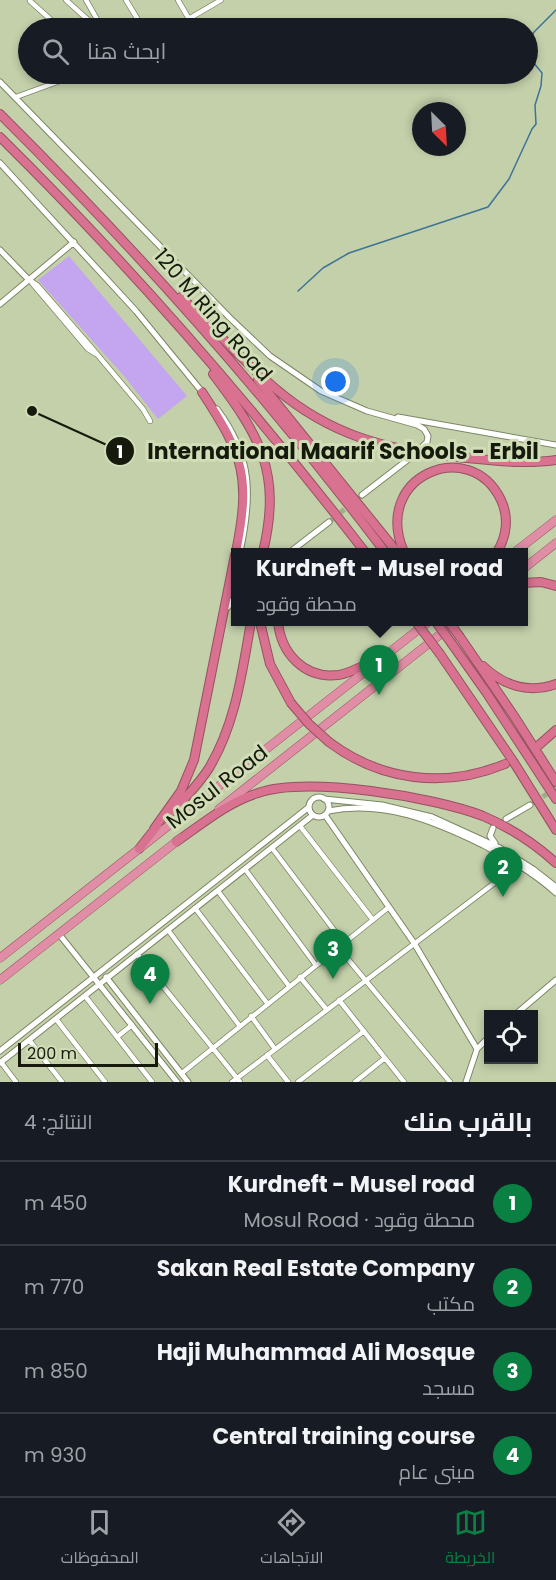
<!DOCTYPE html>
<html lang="ar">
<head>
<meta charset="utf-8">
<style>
  body { margin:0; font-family:Poppins,Cairo,sans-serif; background:#20242c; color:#f1f3f6; direction:rtl }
  .controls { position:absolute; right:18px; bottom:18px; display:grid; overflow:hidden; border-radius:0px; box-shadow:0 3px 9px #0003 }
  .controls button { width:54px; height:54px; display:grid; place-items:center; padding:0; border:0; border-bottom:2px solid #363941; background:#171b24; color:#f1f3f6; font:30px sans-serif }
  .compass { position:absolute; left:412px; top:102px; width:54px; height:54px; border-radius:50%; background:#171b24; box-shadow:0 3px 9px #0003; rotate:156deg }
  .scale { position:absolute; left:18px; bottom:15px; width:140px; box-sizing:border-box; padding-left:6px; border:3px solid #161a0c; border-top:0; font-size:16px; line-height:21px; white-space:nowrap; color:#161a0c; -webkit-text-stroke:4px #d0ddb7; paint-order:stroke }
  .you { position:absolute; left:336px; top:382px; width:21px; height:21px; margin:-15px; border:4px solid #fff; border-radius:50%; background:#1a73e8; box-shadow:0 0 0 9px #1a73e833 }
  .badge { display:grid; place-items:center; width:39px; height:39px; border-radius:50%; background:#0b8043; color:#fff; font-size:20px; font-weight:700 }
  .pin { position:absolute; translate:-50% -50px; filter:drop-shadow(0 2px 3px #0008) }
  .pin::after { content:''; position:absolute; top:32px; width:21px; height:18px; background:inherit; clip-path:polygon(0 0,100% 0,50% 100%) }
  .popup { position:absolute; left:231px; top:548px; width:297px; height:78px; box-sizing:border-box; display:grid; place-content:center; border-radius:0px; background:#171b24; filter:drop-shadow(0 2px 4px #0005); font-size:20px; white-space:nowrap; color:#9ea1a6 }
  .popup b { font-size:22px; color:#f1f3f6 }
  .popup::after { content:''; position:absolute; left:50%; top:100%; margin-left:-12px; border:12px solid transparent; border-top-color:#171b24 }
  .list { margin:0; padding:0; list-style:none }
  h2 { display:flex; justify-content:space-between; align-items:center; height:78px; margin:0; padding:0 24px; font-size:26px }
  h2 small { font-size:20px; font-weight:400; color:#9ea1a6 }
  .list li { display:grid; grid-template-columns:39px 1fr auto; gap:18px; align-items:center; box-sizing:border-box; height:84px; padding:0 24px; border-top:2px solid #363941 }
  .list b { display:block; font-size:22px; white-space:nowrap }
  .list p { margin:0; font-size:20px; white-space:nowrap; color:#9ea1a6 }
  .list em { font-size:20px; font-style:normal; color:#9ea1a6 }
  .icon { flex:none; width:33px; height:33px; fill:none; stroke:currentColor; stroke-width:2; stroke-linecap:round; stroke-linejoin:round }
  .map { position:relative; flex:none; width:556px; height:1082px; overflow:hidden; direction:ltr }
  .search { position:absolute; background:#171b24; box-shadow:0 3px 9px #0003; left:18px; right:18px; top:18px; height:66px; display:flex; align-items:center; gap:15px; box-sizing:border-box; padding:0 21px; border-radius:33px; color:#9ea1a6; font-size:22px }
  .sheet { height:414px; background:#171b24 }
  nav { display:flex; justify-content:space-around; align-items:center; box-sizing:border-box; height:84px; border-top:2px solid #363941; background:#171b24; font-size:16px; color:#9ea1a6 }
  nav a { display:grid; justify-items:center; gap:3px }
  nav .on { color:#0b8043 }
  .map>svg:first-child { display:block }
</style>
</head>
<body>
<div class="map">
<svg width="556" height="1082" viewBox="0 0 556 1082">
  <rect width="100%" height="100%" fill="#c3d0aa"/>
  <path fill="#c4a6f0" d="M69 256 187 396 158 419 124 376 38 280Z"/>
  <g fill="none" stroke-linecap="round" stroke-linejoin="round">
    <path stroke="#3c7497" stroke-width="1.5" d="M528 42 534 32 556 10
      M298 291 323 268 349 253 488 207 509 179 532 129 536 124 535 105 541 86 542 73 528 56"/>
    <path stroke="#a0ac8a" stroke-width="5" stroke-dasharray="5 2.5" stroke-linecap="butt" d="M329 522 362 495
      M530 805 556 788"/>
    <g stroke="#7c8764" stroke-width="6">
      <path id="minor" d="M66 0 97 28
        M86 0 102 28
        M126 0 143 28
        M178 0 189 19
        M30 1 60 28
        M173 28 221 0
        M16 97 79 74
        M28 279 37 285 91 347 143 409 150 421
        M32 283 88 349 96 354
        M300 826 373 920
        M272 848 343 942
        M245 869 315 964
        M218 891 289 986
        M195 908 267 1003
        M168 930 239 1025
        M337 946 450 1082
        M137 954 240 1082
        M300 977 327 1010
        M85 996 152 1082
        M339 1000 404 1082
        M251 1016 275 1049
        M56 1019 105 1082
        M117 1037 132 1025
        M29 1040 62 1082
        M267 1055 288 1082
        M1 1062 16 1082
        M182 1073 389 907
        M232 1082 505 875 522 867
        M298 1082 364 1031
        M355 1082 385 1058"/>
    </g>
    <g stroke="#7c8764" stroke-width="7">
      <path id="tertiary" d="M0 82 230 318 270 356 321 391 367 411 417 425 424 429 428 436 427 442 422 447
        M0 163 136 311 203 393
        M0 250 28 279
        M0 304 74 242
        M217 409C253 457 252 497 240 552
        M398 417 556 445
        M362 495 410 458
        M290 552 329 522
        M228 607 235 596
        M309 807a10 10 0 1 1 20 0a10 10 0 1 1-20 0Z
        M324 799 382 805 432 817 500 848 533 869 556 887
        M328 811C384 800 434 821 483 845 509 859 534 873 556 893
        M325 815 414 943 477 1049
        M506 819 530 805
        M493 828 490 836 495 843
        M59 934 177 1082
        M106 977 188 1082
        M516 1014 556 980
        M0 1051 309 807
        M0 1063 313 815
        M466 1082 477 1049 488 1038"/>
    </g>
    <g stroke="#955362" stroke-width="9">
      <path id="trunk" d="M515 552 556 520
        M523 569 556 543
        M219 809 456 622
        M0 958 428 622
        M0 980 181 838"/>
    </g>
    <g stroke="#955362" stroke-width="10">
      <path id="motorway" d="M0 114C138 251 268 397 385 552
        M0 137C131 266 252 406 365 552
        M181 297C213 327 242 361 276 389 330 435 387 450 456 457 489 460 523 465 556 460
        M213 374C260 436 282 472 263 552
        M258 380 397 552
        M202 392C244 456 251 477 236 552
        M404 552C371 476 470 435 501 500 509 517 507 536 497 552
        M523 583 541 582 556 586
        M260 622 270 664 291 703
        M278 622C281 653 304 679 338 675 352 673 368 663 382 657
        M460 637 514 716 556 782
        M452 644 486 692 556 799
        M440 654 513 761 556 830
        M483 666C503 685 528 694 556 684
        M329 742C381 781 445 789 505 764
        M539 745 556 730
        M173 811C186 797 199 784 209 768 236 723 242 672 251 622
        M154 829 181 791 194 760 235 555
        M176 842C202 824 228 802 258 793 308 776 434 797 483 816 509 827 535 844 556 863
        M139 849 157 826"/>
    </g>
    <use href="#minor" stroke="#fff" stroke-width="4.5"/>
    <use href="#tertiary" stroke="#fff" stroke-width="5"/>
    <use href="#trunk" stroke="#e08ea6" stroke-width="8"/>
    <use href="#motorway" stroke="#d97190" stroke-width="8"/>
    <g stroke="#955362" stroke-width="10" stroke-linecap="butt">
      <path id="motorway-bridge" d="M416 622 440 654
        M436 622 452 644
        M449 622 460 637
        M291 703 309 724 329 742"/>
    </g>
    <use href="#motorway-bridge" stroke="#d97190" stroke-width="8"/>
  </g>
  <g text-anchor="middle" stroke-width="6" stroke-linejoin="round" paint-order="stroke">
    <g font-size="21" fill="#161a0c" stroke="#d0ddb7">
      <text transform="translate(213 315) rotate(49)" y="7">120 M Ring Road</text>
      <text transform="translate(217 787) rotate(-38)" y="7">Mosul Road</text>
    </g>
  </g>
  <path fill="none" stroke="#161a0c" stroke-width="2" d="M32 411L120 451"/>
  <g fill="#161a0c" stroke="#d0ddb7" stroke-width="2">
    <circle cx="32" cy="411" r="6"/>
    <circle cx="120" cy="451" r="15"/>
  </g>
  <g font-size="18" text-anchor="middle" font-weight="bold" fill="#fff">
    <text x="120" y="458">1</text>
  </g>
  <g font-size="22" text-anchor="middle" font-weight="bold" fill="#161a0c" stroke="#d0ddb7" stroke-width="6" stroke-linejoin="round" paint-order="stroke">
    <text x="343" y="459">International Maarif Schools - Erbil</text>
  </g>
</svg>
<div class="controls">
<button><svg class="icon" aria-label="locate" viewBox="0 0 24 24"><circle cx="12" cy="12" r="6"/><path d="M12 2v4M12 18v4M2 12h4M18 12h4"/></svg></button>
</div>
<svg class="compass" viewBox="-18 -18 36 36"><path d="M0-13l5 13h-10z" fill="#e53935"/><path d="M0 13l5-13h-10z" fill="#9ea1a6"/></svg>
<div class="scale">200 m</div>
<div class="you"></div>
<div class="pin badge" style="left:379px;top:695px">1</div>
<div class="popup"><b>Kurdneft - Musel road</b>محطة وقود</div>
<div class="pin badge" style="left:503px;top:897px">2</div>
<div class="pin badge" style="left:333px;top:979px">3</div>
<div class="pin badge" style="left:150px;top:1004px">4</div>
<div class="search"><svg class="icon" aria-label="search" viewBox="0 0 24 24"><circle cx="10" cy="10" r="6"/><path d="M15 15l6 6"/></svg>ابحث هنا</div>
</div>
<section class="sheet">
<h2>بالقرب منك<small>النتائج: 4</small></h2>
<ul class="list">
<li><span class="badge">1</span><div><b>Kurdneft - Musel road</b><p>محطة وقود · Mosul Road</p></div><em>450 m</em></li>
<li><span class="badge">2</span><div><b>Sakan Real Estate Company</b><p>مكتب</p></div><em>770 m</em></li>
<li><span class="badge">3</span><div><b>Haji Muhammad Ali Mosque</b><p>مسجد</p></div><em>850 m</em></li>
<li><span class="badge">4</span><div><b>Central training course</b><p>مبنى عام</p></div><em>930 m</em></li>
</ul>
</section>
<nav>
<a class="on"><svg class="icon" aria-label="map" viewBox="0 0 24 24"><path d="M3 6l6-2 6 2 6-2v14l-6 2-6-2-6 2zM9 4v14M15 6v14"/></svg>الخريطة</a>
<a><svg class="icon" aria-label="directions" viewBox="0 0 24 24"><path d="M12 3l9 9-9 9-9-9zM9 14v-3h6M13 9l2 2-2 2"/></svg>الاتجاهات</a>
<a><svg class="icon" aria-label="saved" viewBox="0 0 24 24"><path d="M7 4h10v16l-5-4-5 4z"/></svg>المحفوظات</a>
</nav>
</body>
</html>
